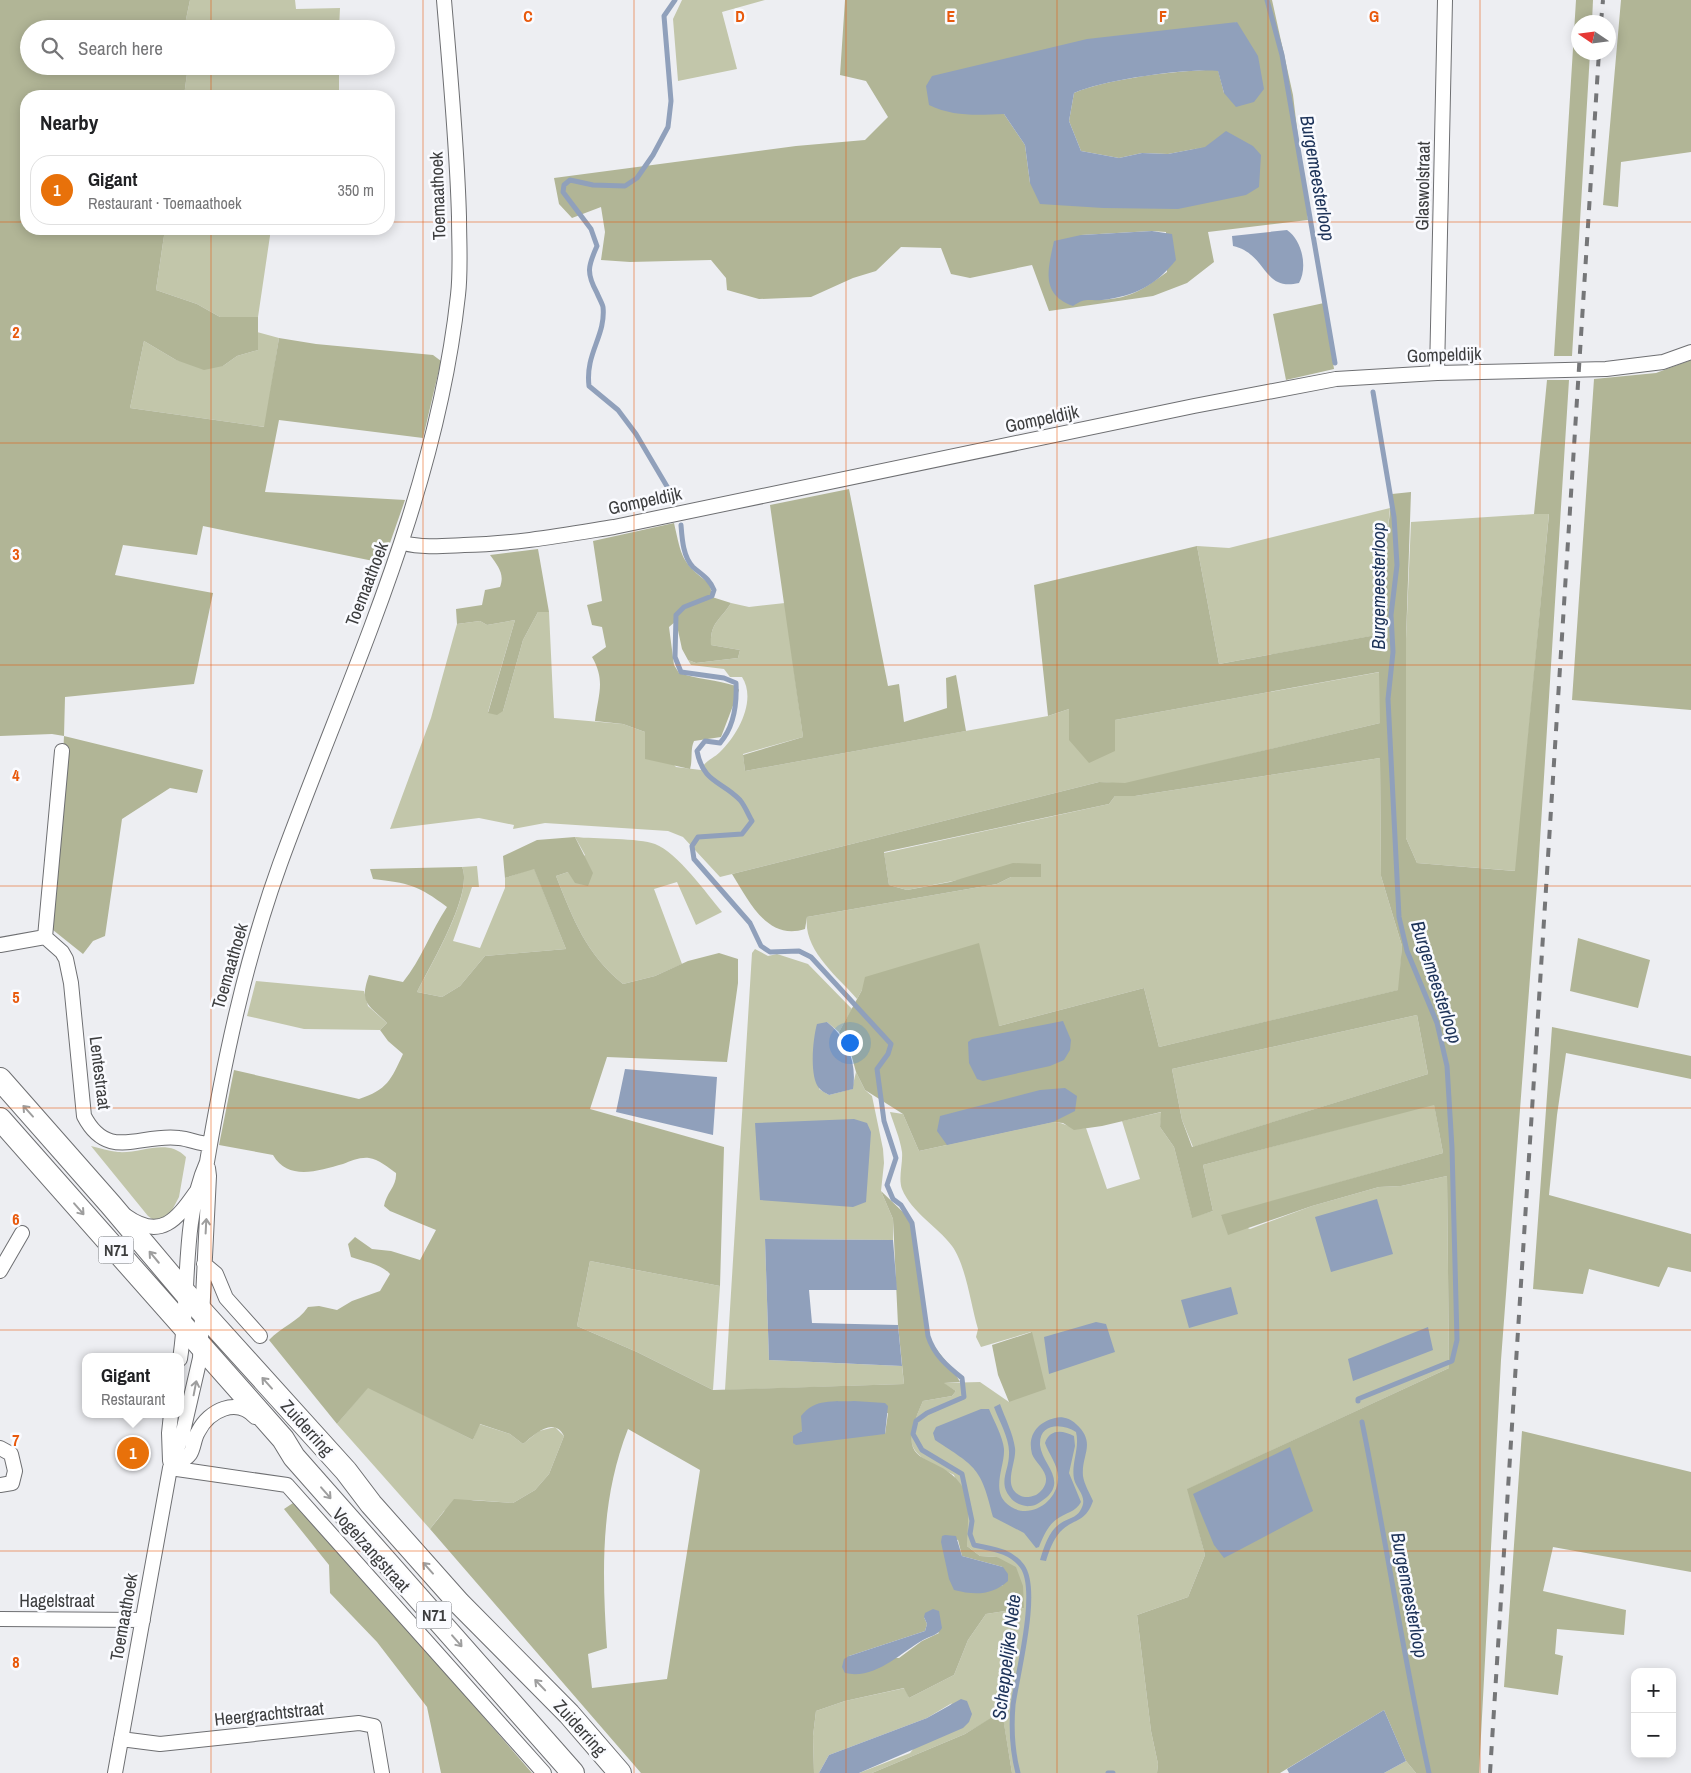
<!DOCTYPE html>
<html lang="en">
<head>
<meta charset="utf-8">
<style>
  body { margin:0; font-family:"Archivo Narrow",sans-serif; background:#f2f2f2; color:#202124 }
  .controls { position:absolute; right:15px; bottom:15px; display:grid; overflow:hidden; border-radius:10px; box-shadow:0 2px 12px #0003 }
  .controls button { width:45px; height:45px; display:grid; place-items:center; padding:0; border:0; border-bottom:1px solid #e0e0e0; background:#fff; color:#202124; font:25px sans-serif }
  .compass { position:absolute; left:1571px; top:15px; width:45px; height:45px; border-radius:50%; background:#fff; box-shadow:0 2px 12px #0003; rotate:283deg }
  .you { position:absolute; left:849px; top:1042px; width:18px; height:18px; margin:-12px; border:4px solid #fff; border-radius:50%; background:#1a73e8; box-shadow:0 0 0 8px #1a73e833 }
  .badge { display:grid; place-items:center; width:32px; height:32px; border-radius:50%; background:#111827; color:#fff; font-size:16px; font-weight:700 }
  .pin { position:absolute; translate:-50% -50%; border:2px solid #fff; box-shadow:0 1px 5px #0006 }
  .popup { position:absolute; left:82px; top:1353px; width:102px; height:65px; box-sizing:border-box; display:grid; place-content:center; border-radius:10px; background:#fff; filter:drop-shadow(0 1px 4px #0005); font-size:16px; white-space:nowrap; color:#757577 }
  .popup b { font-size:19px; color:#202124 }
  .popup::after { content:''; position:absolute; left:50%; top:100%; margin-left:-10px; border:10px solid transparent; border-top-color:#fff }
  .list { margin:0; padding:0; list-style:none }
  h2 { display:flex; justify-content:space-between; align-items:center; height:65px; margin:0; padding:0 20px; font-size:21px }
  h2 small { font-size:16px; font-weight:400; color:#757577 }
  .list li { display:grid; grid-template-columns:32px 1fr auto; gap:15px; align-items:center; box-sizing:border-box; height:70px; margin:0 10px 10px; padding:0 10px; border:1px solid #e0e0e0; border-radius:20px }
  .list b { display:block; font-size:19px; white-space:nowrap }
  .list p { margin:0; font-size:16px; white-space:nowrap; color:#757577 }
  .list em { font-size:16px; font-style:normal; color:#757577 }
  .icon { flex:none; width:28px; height:28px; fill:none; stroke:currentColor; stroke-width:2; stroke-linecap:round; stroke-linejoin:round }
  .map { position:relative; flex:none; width:1691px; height:1773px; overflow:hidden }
  .search { position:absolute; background:#fff; box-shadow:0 2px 12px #0003; left:20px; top:20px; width:375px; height:55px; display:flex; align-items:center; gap:12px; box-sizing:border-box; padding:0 18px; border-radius:28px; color:#757577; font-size:19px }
  .panel { position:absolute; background:#fff; box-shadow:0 2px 12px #0003; left:20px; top:90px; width:375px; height:145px; border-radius:20px }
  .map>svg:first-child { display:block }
</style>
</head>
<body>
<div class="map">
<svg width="1691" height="1773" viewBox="0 0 1691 1773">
  <rect width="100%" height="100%" fill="#edeef2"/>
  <path fill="#c2c6aa" d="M190 0H295L296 9 340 8 339 29H184Z
    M682 0H765L722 12 737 69 678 81 673 19Z
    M188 66H339V96H184Z
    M165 229H271L258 317H220L197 304 156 290Z
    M257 332 279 338 265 427 130 408 144 341 176 360 223 366 237 356 258 350Z
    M1390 508 1377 635 1219 664 1197 546 1229 548Z
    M1549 513 1516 871 1417 863 1406 838V639L1411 522Z
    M731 603 749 607 785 603 803 737 743 754 745 771 1048 716 1069 709V740L1115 720 1380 672V723L1125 784 1099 782 720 877 683 837 668 831 545 823 513 829 514 825 479 818 390 829 431 718 457 624 480 621 487 625 515 620 488 712 503 711 523 640 538 612H549L554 718 623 724 645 732 676 767 701 770C704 761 713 759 720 752 738 735 757 700 742 677H730L724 669 691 665 688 660 696 663 738 658 740 650 711 645C710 622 720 621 731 603Z
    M1380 758 1381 876 1402 946 1399 990 1159 1047 1144 988 999 1026 862 990 857 999C837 976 803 950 807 917L997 884 1011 877H1040V864L907 890 889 885 884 853 1109 804 1115 796H1135Z
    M575 837C595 839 639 838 655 844 677 852 707 894 722 912L696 925 677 882 654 889 682 964 655 976 623 984C586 954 573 919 556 876L568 872 585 855Z
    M477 866 479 887H472L453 941 480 948 505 888V878L534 868 566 949 485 956 460 986 442 997 417 992C430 966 474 893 462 867Z
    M755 949 768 956 777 954 808 964 852 1009 839 1032 827 1022 819 1089 829 1095 852 1089 856 1072 865 1090 872 1096 883 1149 884 1163 881 1191 893 1219V1240L765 1239 769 1360 902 1366 904 1384 725 1390 752 953Z
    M256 981 364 991 368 1006 387 1023 380 1030 304 1029 247 1016Z
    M1417 1015 1428 1074 1193 1147 1182 1120 1172 1069Z
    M1434 1104 1443 1153 1221 1216 1250 1229 1312 1206 1379 1187 1401 1186 1447 1176 1449 1368 1188 1489 1205 1555 1188 1597 1137 1615 1151 1731 1158 1764 1157 1773H1012L1002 1712 965 1734 872 1773H859L910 1753 952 1703 927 1718 829 1755 819 1773H814L813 1736 816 1711 845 1701 905 1688 909 1698 954 1675 968 1640 986 1614 1024 1608 997 1557 980 1556 967 1546V1518L954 1475C909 1453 901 1449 923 1401L952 1396 956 1391 943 1383 980 1382 1009 1402 1031 1332 981 1347 976 1337 978 1329C971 1306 966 1265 952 1246 937 1226 912 1213 902 1189 898 1178 903 1164 902 1152 900 1138 894 1125 890 1112L903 1114 919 1151 1053 1122C1068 1123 1070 1130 1086 1128L1107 1189 1140 1179 1122 1121 1162 1112 1160 1127 1174 1147 1192 1217 1213 1211 1203 1165Z
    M91 1146C100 1148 109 1151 118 1152 141 1154 167 1137 186 1157L179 1197 169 1216 155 1221 148 1216Z
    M590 1261 720 1286 713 1390 637 1352 577 1326Z
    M368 1387 473 1440 479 1424 510 1434 523 1444 539 1431 555 1427 564 1436 549 1474 535 1490 513 1503 473 1500 444 1511 430 1529 337 1424Z
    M1406 1761 1416 1773H1384Z"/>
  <path fill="#b1b596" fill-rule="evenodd" d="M0 0H190L184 29H29V66H188L184 96H26V229H165L156 290 197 304 220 317H258V350L237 356 223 366 204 370 176 360 144 341 130 408 264 427 279 338 316 344 433 355 441 361 423 438 279 420 265 492 405 500 383 563 203 526 197 555 123 545 115 575 213 593 194 684 65 697 64 736 203 770 197 793 170 788 122 819 105 936 93 941 83 954 48 926 60 817 64 736 52 734 0 736Z
    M845 0H1272L1293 95 1308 220 1208 232 1214 262 1187 283 1153 296 1049 311 1032 265 970 278 951 274 941 248 901 247 876 271 853 278 811 297 759 299 727 290 726 278 711 260 630 262 601 260 605 232 601 207 572 218 559 204 554 178 796 146 865 140 888 117 866 81 840 75ZM1237 22 1224 93 1218 70C1184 69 1105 79 1074 93L1069 121 1081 151 1119 158 1142 153 1168 154 1205 147 1030 183 1025 145 1004 114ZM1152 231 1166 232 1167 272C1136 295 1122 302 1083 299L1081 235Z
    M1576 0H1593L1592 22H1578V52L1590 53 1572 356H1554Z
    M1621 0H1691V152L1621 162 1618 207 1603 205Z
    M1324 303 1334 369 1286 380 1273 314Z
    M1691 360V710L1572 700 1594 379 1656 373Z
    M1547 380H1569L1538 872 1501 1360 1479 1773H1416L1406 1761 1384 1710 1280 1773H1157L1158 1764 1151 1731 1137 1615 1188 1597 1205 1555 1187 1489 1449 1368 1447 1176 1401 1186 1379 1187 1312 1206 1228 1235 1221 1215 1443 1153 1434 1105 1203 1165 1213 1211 1192 1218 1174 1147 1160 1127 1161 1112 1102 1126 1074 1130 1063 1123 1053 1122 919 1151 903 1114 865 1090 856 1072 850 1050 843 1041 839 1032 862 990 865 977 979 943 999 1026 1144 988 1159 1047 1398 990 1402 946 1381 876 1380 758 1135 796H1115L1109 804 884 852 889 885 907 890 950 882 1013 863 1041 864V877H1011L997 884 807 917 805 929C767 941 749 901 732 874L1099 782 1125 783 1380 723 1379 672 1115 720V751L1089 763 1069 740V709L1048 716 1034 585 1197 546 1219 664 1376 635 1392 494 1411 492 1406 639V838L1417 863 1515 871 1549 514H1534ZM1417 1015 1428 1074 1192 1147 1182 1120 1172 1069Z
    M849 489 888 686 899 684 904 722 947 708 946 678 956 675 966 731 745 771 743 755 803 737 770 505Z
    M674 523C682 558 681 562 710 584L712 597 731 603C720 621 710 622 711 645L740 650 738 658 696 663 688 660 682 649 676 621 669 627 674 665 679 673C697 679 717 680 736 686L739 690 721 737 694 741C690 750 693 759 690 769L645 759V732L623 724 595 721C598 695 606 681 592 657L606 647 602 627 592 625 587 605 602 601 593 541Z
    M538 549 549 612H538L523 640 503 711 497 715 488 713 515 620 487 625 480 621 457 624 456 609 482 605 485 590 500 587C505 574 498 566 490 555Z
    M575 837 593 873 588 886 575 883 568 872 556 876C573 919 586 954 623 984L655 976 688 961 719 953 738 959V983L727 1062 607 1057 590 1109 724 1147 720 1286 590 1261 577 1326 637 1352 713 1390 904 1384 898 1325 893 1219 881 1191 905 1214 912 1227 926 1331C934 1351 951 1363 960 1382L944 1383 956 1391 952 1396 923 1401C889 1475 939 1447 964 1489 971 1500 967 1533 967 1546L980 1556 997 1557 1016 1567 1023 1586 1024 1608 986 1614 968 1640 954 1675 909 1698 904 1688 845 1701 816 1711 813 1736 814 1773H641L430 1529 454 1499 513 1503 535 1490 549 1474 564 1436C554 1416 535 1434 523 1444L510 1434 480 1424 473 1440 368 1388 337 1424 269 1340C281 1327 298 1322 308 1307L319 1306 337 1310 352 1301 380 1291 390 1274C380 1263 364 1262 351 1257L348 1244 355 1237 372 1249 391 1251 420 1260 436 1230 390 1211 384 1206C386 1193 397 1186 396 1173 389 1168 378 1159 369 1158 360 1157 351 1161 343 1164 318 1171 288 1181 273 1155L219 1145 234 1070 359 1099C387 1090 391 1080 403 1054L388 1041 380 1030 387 1023C368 1004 359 1004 369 975L403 982C421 960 431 931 447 907 418 885 408 883 373 879L370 869 462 867C474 892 430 966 417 992L442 997 460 986 485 956 566 949 534 869 505 878 503 856 537 840ZM888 1413 885 1434 797 1435 802 1431ZM628 1429 700 1470 667 1679 592 1688 588 1654 607 1648C602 1572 600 1501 628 1429ZM942 1536 958 1540 962 1556 1003 1567V1585L991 1590ZM924 1617 939 1633 922 1641 899 1658 849 1656 925 1631 927 1624Z
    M1578 938 1650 960 1638 1008 1570 991Z
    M1552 1027 1691 1056V1079L1566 1053 1557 1115 1549 1195 1691 1234V1272L1668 1267 1659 1287 1589 1269 1583 1294 1533 1289Z
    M1032 1332 1046 1389 1009 1402 998 1375 992 1345Z
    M1522 1431 1691 1472V1572L1553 1547 1543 1591 1626 1610 1624 1635 1557 1629 1555 1654 1563 1656 1558 1695 1504 1687Z
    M293 1503 391 1610 532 1773H441L427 1707 377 1642 330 1593 329 1565 284 1509Z
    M1002 1711 1012 1773H872L965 1734Z"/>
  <path fill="#90a0bb" d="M1237 22 1258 56 1264 89 1254 102 1236 107 1224 93 1218 71C1186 68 1103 80 1074 93L1069 121 1081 151 1119 158 1142 153 1168 154 1205 147 1226 131 1253 146 1261 155 1259 187 1246 195 1178 209 1103 208 1040 204 1030 183 1025 145 1004 114C977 115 954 117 929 105L926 86 932 76 1087 39Z
    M1287 230C1302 240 1308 267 1299 283 1262 292 1268 254 1233 246L1232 236Z
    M1152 231 1172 234 1176 260C1155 286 1135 296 1102 300 1088 301 1086 297 1073 306 1040 294 1048 269 1054 241L1081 235Z
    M1063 1021 1071 1040 1070 1050 1064 1060 1050 1066 983 1081 977 1079 969 1063 968 1042 972 1039Z
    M827 1022C848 1039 857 1063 853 1089L829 1095C826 1093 821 1091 819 1088 809 1076 813 1038 817 1024Z
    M625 1069 717 1077 713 1135 616 1112Z
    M1065 1088 1077 1096 1075 1111 1053 1122 947 1145 937 1131 940 1116 1040 1090Z
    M854 1119 867 1123 871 1132 866 1202 853 1207 760 1200 755 1123Z
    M1377 1199 1393 1254 1331 1272 1315 1217Z
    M765 1239 893 1240 897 1290H809L812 1323 898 1325 902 1366 769 1360Z
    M1231 1287 1238 1314 1189 1328 1181 1300Z
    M1096 1322 1106 1324 1115 1352 1049 1374 1044 1337Z
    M1428 1327 1433 1350 1353 1381 1348 1359Z
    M854 1401 885 1403 888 1406 885 1434 796 1445 793 1443V1436L802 1431 801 1416C815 1398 833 1402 854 1401Z
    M1000 1404C1005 1418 1013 1433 1015 1448 1017 1463 1001 1487 1021 1496 1025 1498 1031 1497 1036 1495 1041 1492 1046 1486 1046 1480 1047 1471 1035 1462 1032 1454 1027 1435 1038 1422 1055 1418 1062 1416 1071 1419 1076 1424 1097 1443 1081 1455 1083 1476 1084 1484 1090 1494 1093 1501 1085 1524 1073 1518 1060 1532 1053 1540 1049 1551 1046 1561L1040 1560C1044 1547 1049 1530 1061 1523 1067 1519 1077 1517 1080 1511 1089 1497 1077 1491 1074 1479 1071 1463 1080 1448 1076 1432 1062 1423 1039 1423 1040 1445 1042 1464 1066 1479 1047 1497 1042 1501 1036 1506 1030 1506 1023 1507 1014 1503 1010 1497 998 1482 1009 1471 1009 1454 1010 1439 999 1421 994 1407Z
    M981 1409H989C994 1421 1003 1437 1004 1449 1005 1465 992 1488 1005 1502 1025 1523 1057 1504 1058 1479 1059 1466 1049 1455 1045 1443 1050 1429 1062 1430 1074 1436L1075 1446 1069 1473 1081 1502C1076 1512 1065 1513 1057 1519 1048 1525 1043 1537 1039 1547L1036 1548 1024 1533 993 1517C981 1467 976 1467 935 1440L933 1433 936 1427Z
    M1290 1447 1313 1511 1224 1558 1214 1545 1193 1494Z
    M945 1535 956 1536 962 1556 1003 1567 1008 1574V1581C991 1596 974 1595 954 1590L949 1579 941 1542 942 1536Z
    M933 1609 939 1611 942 1628C937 1636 930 1636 923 1640 900 1653 875 1680 845 1673L842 1667 844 1659 849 1656 925 1631 927 1624 924 1617 925 1613Z
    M961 1699 967 1701 972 1714 969 1722 963 1728 859 1773H819L829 1755 927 1718Z
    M1384 1710 1406 1761 1384 1773H1289L1287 1769Z"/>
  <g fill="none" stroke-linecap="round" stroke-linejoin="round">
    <path stroke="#90a0bb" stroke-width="5" d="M675 0 664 16 671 101 668 127 653 155 637 178 625 186 593 185 570 180 564 185 563 192 591 229 597 246C588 266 586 273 597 293 599 298 602 303 603 307 606 336 585 353 589 386L618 410 636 434 675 500
      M1267 0 1282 55 1335 363
      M681 525C682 538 683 557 693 567 702 575 709 578 714 590L712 596 684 607 676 615 675 657 681 672 724 678 736 683C737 704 734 727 720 743L705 741 697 751C703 783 722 781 740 800 745 806 748 814 752 821L742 834 698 837 692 846 694 859 750 923 761 946 770 952 799 951 811 957 891 1044 888 1054 877 1069 884 1121 896 1158 887 1185 893 1199 901 1205 912 1223 928 1336C934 1355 947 1366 962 1378L964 1397 927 1413 916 1421 913 1434 922 1450 962 1474 972 1521 970 1534 974 1545C992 1549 1010 1550 1022 1566 1040 1590 1017 1675 1013 1705 1011 1729 1012 1750 1018 1773
      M1358 1401V1399L1452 1361 1457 1340 1452 1148 1447 1066 1437 1023 1407 951 1399 917 1388 699 1393 652 1391 615 1397 565 1394 517 1373 392
      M1362 1422C1386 1539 1403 1656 1429 1773
      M1108 1773H1113"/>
    <g stroke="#6e6f72" stroke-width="16">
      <path id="minor" d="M1437 373 1445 0
        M403 543C423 548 443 546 464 545 515 544 564 535 614 527L1194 406 1336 379 1437 373 1606 369 1663 362 1691 352
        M45 937 62 751
        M0 945 45 937 62 952 66 959 71 983 84 1116C108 1162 140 1133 179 1138 190 1139 199 1144 210 1144
        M126 1216C161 1241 177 1219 196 1192
        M204 1264 216 1274 226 1298 260 1336
        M0 1271 22 1233
        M180 1359C190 1297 181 1220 207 1162 224 1061 245 961 280 864 349 675 436 498 458 295 461 270 459 242 459 217 457 144 450 72 444 0
        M0 1448 11 1454 15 1471 12 1483 0 1485
        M170 1461 169 1433 171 1414
        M170 1468 287 1485 544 1773
        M170 1468C176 1464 186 1460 190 1454 194 1448 194 1438 198 1432 209 1410 237 1397 255 1417
        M0 1619 143 1620
        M121 1739 160 1744 359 1723 374 1726 382 1773
        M115 1773 170 1468 182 1436 200 1358 209 1176 208 1168"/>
    </g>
    <g stroke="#6e6f72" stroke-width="24">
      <path id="trunk" d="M0 1079 111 1205 186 1294 346 1471 371 1504 459 1603 569 1714 620 1773
        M0 1119 283 1439 294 1457 573 1773"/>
    </g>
    <use href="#minor" stroke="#fff" stroke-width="14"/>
    <use href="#trunk" stroke="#fff" stroke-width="22"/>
    <path stroke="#757678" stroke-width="4" stroke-dasharray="9 9" stroke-linecap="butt" d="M1601 22 1603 0
      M1490 1773 1599 52"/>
  </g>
  <defs><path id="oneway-shaft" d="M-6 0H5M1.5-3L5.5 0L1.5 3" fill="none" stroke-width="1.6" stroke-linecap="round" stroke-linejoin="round" transform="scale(1.25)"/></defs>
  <g stroke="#9e9e9e">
    <use href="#oneway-shaft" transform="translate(28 1111) rotate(-132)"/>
    <use href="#oneway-shaft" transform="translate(79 1209) rotate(49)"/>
    <use href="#oneway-shaft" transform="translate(206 1226) rotate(-87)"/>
    <use href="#oneway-shaft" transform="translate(154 1257) rotate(-130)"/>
    <use href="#oneway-shaft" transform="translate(267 1383) rotate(-132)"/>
    <use href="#oneway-shaft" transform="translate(195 1388) rotate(-79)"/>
    <use href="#oneway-shaft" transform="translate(326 1493) rotate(49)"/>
    <use href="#oneway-shaft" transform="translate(428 1568) rotate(-132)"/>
    <use href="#oneway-shaft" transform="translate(457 1641) rotate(49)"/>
    <use href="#oneway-shaft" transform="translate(540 1685) rotate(-134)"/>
  </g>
  <path fill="none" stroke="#e8590c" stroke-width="1" stroke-opacity="0.55" d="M211 0V29M423 0V1773M634 0V1773M846 0V1773M1057 0V1773M1268 0V1773M1480 0V1773M211 66V96M0 222H26M389 222H1691M211 229V1773M0 443H1691M0 665H1691M0 886H1691M0 1108H1691M0 1330H1691M0 1551H1691"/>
  <g text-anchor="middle" stroke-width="5" stroke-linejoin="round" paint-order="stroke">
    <g fill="#fafbff" stroke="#757678" stroke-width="1">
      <rect x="98.5" y="1236.5" width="35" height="27" rx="4"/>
      <rect x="416.5" y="1601.5" width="35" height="27" rx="4"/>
    </g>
    <g font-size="16" font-weight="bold" fill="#3c3d3e">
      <text x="116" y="1256">N71</text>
      <text x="434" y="1621">N71</text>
    </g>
    <g font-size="18" fill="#3c3d3e" stroke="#fafbff">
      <text transform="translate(1423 186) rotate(-89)" y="6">Glaswolstraat</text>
      <text transform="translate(438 196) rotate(-92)" y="6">Toemaathoek</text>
      <text transform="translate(1444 355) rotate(-2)" y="6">Gompeldijk</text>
      <text transform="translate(1042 419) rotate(-12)" y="6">Gompeldijk</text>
      <text transform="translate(645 501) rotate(-12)" y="6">Gompeldijk</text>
      <text transform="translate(367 584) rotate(-69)" y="6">Toemaathoek</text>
      <text transform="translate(230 966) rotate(-74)" y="6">Toemaathoek</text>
      <text transform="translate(100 1073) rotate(83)" y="6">Lentestraat</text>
      <text transform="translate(307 1428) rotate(48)" y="6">Zuiderring</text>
      <text transform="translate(371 1550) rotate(48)" y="6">Vogelzangstraat</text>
      <text x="57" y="1607">Hagelstraat</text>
      <text transform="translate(124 1617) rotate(-80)" y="6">Toemaathoek</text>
      <text transform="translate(269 1714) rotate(-6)" y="6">Heergrachtstraat</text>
      <text transform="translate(580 1728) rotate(48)" y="6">Zuiderring</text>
    </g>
    <g font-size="19" font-style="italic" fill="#1c3258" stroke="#fafbff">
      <text transform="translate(1318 178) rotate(80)" y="7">Burgemeesterloop</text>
      <text transform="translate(1378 586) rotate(-90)" y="7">Burgemeesterloop</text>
      <text transform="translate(1437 982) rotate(72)" y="7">Burgemeesterloop</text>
      <text transform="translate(1410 1595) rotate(79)" y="7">Burgemeesterloop</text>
      <text transform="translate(1006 1657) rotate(-83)" y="7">Scheppelijke Nete</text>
    </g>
  </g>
  <g font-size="16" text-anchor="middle" font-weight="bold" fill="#e8590c" stroke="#fafbff" stroke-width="5" stroke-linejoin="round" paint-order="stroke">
    <text x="528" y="22">C</text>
    <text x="740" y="22">D</text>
    <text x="951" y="22">E</text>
    <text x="1163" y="22">F</text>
    <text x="1374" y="22">G</text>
    <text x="16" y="338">2</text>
    <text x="16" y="560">3</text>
    <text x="16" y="781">4</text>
    <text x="16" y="1003">5</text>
    <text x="16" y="1225">6</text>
    <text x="16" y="1446">7</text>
    <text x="16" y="1668">8</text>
  </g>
</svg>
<div class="controls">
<button>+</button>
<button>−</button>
</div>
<svg class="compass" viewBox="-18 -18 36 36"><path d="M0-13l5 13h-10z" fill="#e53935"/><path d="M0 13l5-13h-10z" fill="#757577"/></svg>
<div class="you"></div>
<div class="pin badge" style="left:133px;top:1453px;background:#e8710a">1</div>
<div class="popup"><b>Gigant</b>Restaurant</div>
<div class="search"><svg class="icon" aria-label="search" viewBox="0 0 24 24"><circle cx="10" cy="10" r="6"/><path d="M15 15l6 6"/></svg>Search here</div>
<section class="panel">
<h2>Nearby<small></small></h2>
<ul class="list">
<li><span class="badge" style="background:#e8710a">1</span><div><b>Gigant</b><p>Restaurant · Toemaathoek</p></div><em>350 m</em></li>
</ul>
</section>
</div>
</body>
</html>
